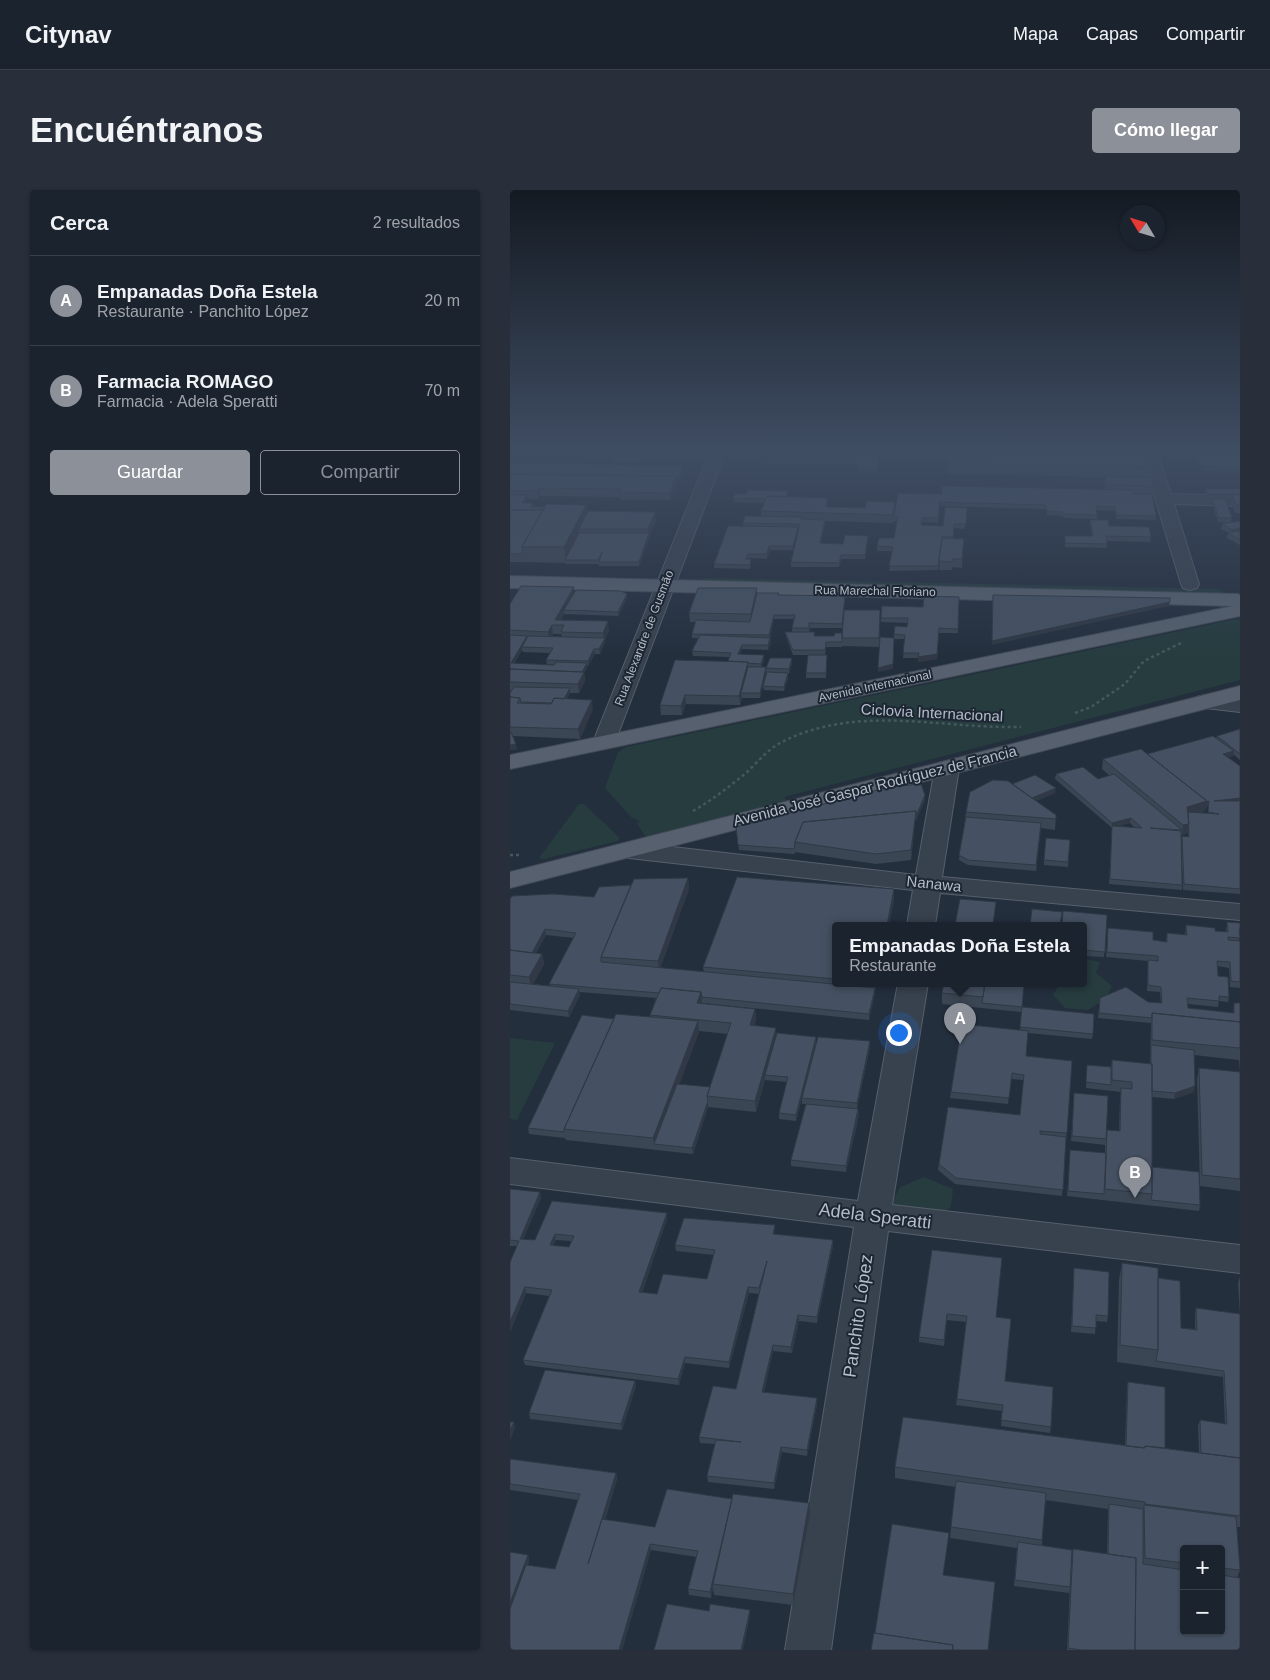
<!DOCTYPE html>
<html lang="es">
<head>
<meta charset="utf-8">
<style>
  body { margin:0; font-family:Helvetica,sans-serif; background:#282f3a; color:#f1f3f6 }
  .controls { position:absolute; right:15px; bottom:15px; display:grid; overflow:hidden; border-radius:5px; box-shadow:0 1px 4px #0004 }
  .controls button { width:45px; height:45px; display:grid; place-items:center; padding:0; border:0; border-bottom:1px solid #39404a; background:#1b232e; color:#f1f3f6; font:25px sans-serif }
  .compass { position:absolute; left:610px; top:15px; width:45px; height:45px; border-radius:50%; background:#1b232e; box-shadow:0 1px 4px #0004; rotate:308deg }
  .you { position:absolute; left:388px; top:842px; width:18px; height:18px; margin:-12px; border:4px solid #fff; border-radius:50%; background:#1a73e8; box-shadow:0 0 0 8px #1a73e833 }
  .badge { display:grid; place-items:center; width:32px; height:32px; border-radius:50%; background:#8c9099; color:#fff; font-size:16px; font-weight:700 }
  .pin { position:absolute; translate:-50% -41px; filter:drop-shadow(0 1px 2px #0008) }
  .pin::after { content:''; position:absolute; top:26px; width:18px; height:15px; background:inherit; clip-path:polygon(0 0,100% 0,50% 100%) }
  .popup { position:absolute; left:322px; top:732px; width:255px; height:65px; box-sizing:border-box; display:grid; place-content:center; border-radius:5px; background:#1b232e; filter:drop-shadow(0 1px 4px #0005); font-size:16px; white-space:nowrap; color:#a0a4aa }
  .popup b { font-size:19px; color:#f1f3f6 }
  .popup::after { content:''; position:absolute; left:50%; top:100%; margin-left:-10px; border:10px solid transparent; border-top-color:#1b232e }
  .list { margin:0; padding:0; list-style:none }
  h2 { display:flex; justify-content:space-between; align-items:center; height:65px; margin:0; padding:0 20px; font-size:21px }
  h2 small { font-size:16px; font-weight:400; color:#a0a4aa }
  .list li { display:grid; grid-template-columns:32px 1fr auto; gap:15px; align-items:center; box-sizing:border-box; height:90px; padding:0 20px; border-top:1px solid #39404a }
  .list b { display:block; font-size:19px; white-space:nowrap }
  .list p { margin:0; font-size:16px; white-space:nowrap; color:#a0a4aa }
  .list em { font-size:16px; font-style:normal; color:#a0a4aa }
  .actions { display:flex; gap:10px; padding:15px 20px }
  .actions a { flex:1; padding:11px 0; border:1px solid #8c9099; border-radius:5px; text-align:center; font-size:18px; color:#8c9099 }
  .actions .main { background:#8c9099; color:#fff }
  .map { position:relative; flex:none; width:730px; height:1460px; overflow:hidden; border-radius:5px }
  header { display:flex; align-items:center; gap:30px; box-sizing:border-box; height:70px; padding:0 25px; background:#1b232e; border-bottom:1px solid #39404a }
  header strong { font-size:24px }
  nav { display:flex; gap:28px; margin-inline-start:auto; font-size:18px }
  .intro { display:flex; align-items:center; justify-content:space-between; box-sizing:border-box; height:120px; padding:0 30px }
  h1 { margin:0; font-size:35px }
  .button { padding:12px 22px; border-radius:5px; background:#8c9099; color:#fff; font-size:18px; font-weight:700 }
  main { display:flex; gap:30px; padding:0 30px }
  aside { flex:1; background:#1b232e; border-radius:5px; box-shadow:0 1px 4px #0004 }
  .map>svg:first-child { display:block }
</style>
</head>
<body>
<header>
<strong>Citynav</strong>
<nav><a>Mapa</a><a>Capas</a><a>Compartir</a></nav>
</header>
<div class="intro"><h1>Encuéntranos</h1><a class="button">Cómo llegar</a></div>
<main>
<aside>
<h2>Cerca<small>2 resultados</small></h2>
<ul class="list">
<li><span class="badge">A</span><div><b>Empanadas Doña Estela</b><p>Restaurante · Panchito López</p></div><em>20 m</em></li>
<li><span class="badge">B</span><div><b>Farmacia ROMAGO</b><p>Farmacia · Adela Speratti</p></div><em>70 m</em></li>
</ul>
<div class="actions"><a class="main">Guardar</a><a>Compartir</a></div>
</aside>
<div class="map">
<svg width="730" height="1460" viewBox="0 0 730 1460">
  <rect width="100%" height="100%" fill="#242f3e"/>
  <path fill="#263c3f" d="M193 388 708 399 713 401 710 404 188 391Z
    M727 429 730 430V490L274 607 279 612 149 652 134 645 127 633 130 631 121 627 95 598 108 562 116 557Z
    M69 614H74L110 648 108 651 34 669 29 668Z
    M574 769 590 772 586 783 602 796 596 808 578 820 555 818 543 805 548 796 546 793H574Z
    M0 848 45 853 7 930 0 929Z
    M414 987 443 999 441 1016 429 1029 379 1019 390 997Z"/>
  <g fill="none" stroke-linecap="round" stroke-linejoin="round">
    <g stroke="#565f6c" stroke-width="2">
      <path id="minor" d="M200 261H216L105 552 102 557 94 559 86 557 83 552Z
        M631 261H647L661 304 730 306V316L664 314 689 394 687 398 680 400 673 398 671 394Z
        M695 505 730 508V522L687 517 684 512 687 507Z
        M437 571 445 573 449 578 432 687 730 714V730L430 703 425 735H397L403 700 119 668 110 665 106 660 110 655 119 652 406 685 425 578 429 573Z
        M388 793H418L382 1015 730 1055V1083L378 1041 321 1460H275L344 1037 0 994V968L348 1011Z"/>
    </g>
    <g stroke="#414a57" stroke-width="2">
      <path id="major" d="M0 386 728 404 730 405V426L0 579V565L723 416 0 398Z
        M730 496V510L0 698V682Z"/>
    </g>
    <path stroke="#44595c" stroke-width="2.5" stroke-dasharray="3 3" stroke-linecap="butt" d="M565 523 581 517 615 494 634 471 673 452
      M183 621C202 610 219 597 236 583 247 573 257 560 270 553 347 513 429 539 511 537
      M0 665H9"/>
    <use href="#minor" fill="#38414e" fill-rule="evenodd"/>
    <use href="#major" fill="#56606e" fill-rule="evenodd"/>
  </g>
  <path fill="#3b4654" fill-rule="evenodd" d="M105 261H182L181 264H140L135 272H104L103 264Z
    M250 261H343V263L369 267 367 282H348V275L257 274V270L259 265H250Z
    M375 261H436V268L375 267Z
    M438 261 626 264 638 277 637 288 644 296 643 304H623L646 326V330L606 329 605 321 587 320V329L553 328V326L537 325 536 319 430 316 428 333 412 332 411 335 433 336 457 318 455 339 444 338 443 348 453 357 452 378 442 377V380H429L431 350 428 380 379 381 382 361H367V356L384 348 387 332 384 331V330L383 333 315 331 311 353 333 354 358 350 355 369H331L329 377H281V372L289 338H288L283 360H260L257 369 238 368V369H241V374L240 379 204 378V374L233 336V333L251 326V321L254 313 224 312 223 308 236 304 278 301V307L318 316V317L355 318 385 312V319L432 304 596 299 594 295 595 287 437 284Z
    M685 261H730V282L692 281Z
    M0 273 174 280 160 310H110V307L30 306 28 309H18L15 313H23V317L146 330 129 376H89V373V374H56V373L14 372V371V372H0Z
    M696 299H730V323H725L721 312 722 308H697L695 303Z
    M702 309 722 328 721 333 730 342V355L717 348 718 343H720L711 339 712 334 721 333 708 332 702 313Z
    M580 330 599 336 641 347 640 352 597 351V358L555 357V346H582L580 334Z
    M64 397V402L117 408 108 426 54 424 51 430 99 440 95 450V452L90 464H85L78 476H77V478L74 483 75 491 69 503H60L57 509 83 519 70 549 3 546 7 559 0 560V503L1 501H0V414ZM43 444H51L52 447 42 446ZM12 460 13 462 40 463 36 470 37 474 44 475 4 474Z
    M247 403H269V405L335 406 332 438H300L299 442 305 446H324L332 443 370 420 369 457 332 456V457H316L315 465H283L276 446 275 442H282V438L284 429H264L260 448 261 452 258 460 232 459 230 464 254 470 251 477H256L282 473 279 484H278V488L274 501 254 500 253 496 257 483H256L250 508H232L230 515 176 514 172 525H151L150 515 218 471 219 467 183 466 182 461 188 448H182V444L185 432H180L179 423Z
    M449 407 448 443H429L427 469 408 472V468H393L395 449H384V444L397 437 398 433 371 432V428Z
    M317 465 316 488H296V483Z
    M730 539V570L723 564V566L718 567 730 576V704L673 700 671 651 672 646H678V641L677 644 671 645 672 695V700L599 694 602 638 545 589 546 584 588 589 600 586 592 579 593 569 637 564 706 548 707 546ZM698 616V623H690L695 621 696 618ZM620 633 625 638 609 636Z
    M502 594 545 603 526 611 546 625 545 640 531 638 526 681 458 675 449 670 456 622Z
    M415 605V610L405 631 401 670 366 674 285 662V664L229 660 226 637Z
    M560 650 558 677 534 675V670Z
    M178 688 179 699 150 778 194 782 193 777 384 709 379 735H326V793H367L359 830 192 813V814L245 819 246 830 244 836 267 843 306 847V852L360 851V857L347 919H348L349 925 336 982 281 976V970L296 914H292V908L286 931 269 929V923L277 892 255 890 246 922 198 917 183 964 56 950 55 948 19 944 18 938 104 829 140 827V825L146 808 69 802 70 805 59 827 0 820V709L84 707 121 695ZM36 745 64 748 39 794 40 796 23 794 34 774 32 764 26 763ZM189 841 218 844 200 897 169 894 189 842Z
    M553 721 597 725 594 767 574 766V735H552Z
    M717 732 730 733 729 751H730V798L720 797 719 778 707 776 708 786 719 807 718 812 709 811 708 817 678 814V818L723 823 724 813H730V1001L690 996 687 889 689 878 730 882 729 870 684 865V902L664 909 642 907V977L690 1015 689 1021 557 1006 560 965 595 963V955L561 951 564 909 596 944 609 941 610 909 611 902 576 898 577 875 601 878 602 870 640 874 641 833 588 828 590 808 651 813 650 802 637 801 638 771 596 767 598 738 643 750 656 752 657 743 675 745 676 735 705 741 716 742Z
    M434 793H539L538 796 514 794 512 817 583 844 582 849 518 843 516 866 562 871 552 1006 445 994 428 980 429 974 510 925 514 890 501 889 498 914 440 908 441 902 510 840 511 822 432 814V803Z
    M0 999 31 1008 13 1049 25 1050 42 1011 157 1023V1029L132 1103 147 1104 197 1089 204 1065 166 1061 165 1055 265 1035 264 1044 323 1050V1056L307 1133 289 1131 282 1163 263 1161 254 1202 307 1214 297 1266 272 1262 264 1299 198 1292 197 1286 205 1254 190 1253 189 1247 226 1199 249 1104 239 1103 219 1178 175 1173 169 1195 15 1175 13 1170 39 1106 16 1103 0 1142V1072L7 1056H0ZM46 1050 61 1051 59 1057 43 1056Z
    M422 1060 486 1127 495 1191 541 1237 540 1243 491 1236 492 1221 446 1215 456 1132 437 1130 434 1156 409 1152V1147Z
    M612 1073 648 1088 671 1138 685 1139V1124L686 1118 730 1124 728 1093 730 1087V1337H727L730 1380 727 1388 730 1460H557L560 1397 559 1403 504 1396 507 1358 440 1348 446 1297 385 1288V1277L615 1256 617 1198 618 1192 655 1258 689 1263 688 1236 690 1230 715 1234 713 1187 607 1172 609 1090ZM535 1310 598 1319 597 1364 563 1359 561 1369 532 1355ZM674 1359H711V1441H674Z
    M564 1078 598 1126 597 1132 586 1131 585 1144 561 1142Z
    M125 1191 126 1196 112 1240 20 1229 19 1223Z
    M0 1269 106 1283 107 1289 95 1330 145 1337 300 1324 283 1415 204 1405 203 1398 201 1408 179 1405 178 1399 187 1367 141 1360 112 1460H0L18 1365 19 1371 18 1375 45 1379 68 1310 0 1300Z"/>
  <path fill="#303945" d="M137 261H140V264L135 272V265Z
    M173 276 174 280 167 294V290Z
    M166 286 167 294 160 310V303Z
    M29 298 30 306 28 309 27 301Z
    M17 305 18 309 12 317V313Z
    M318 308V316L317 323 316 317Z
    M76 315 78 329 69 339 70 345 56 370 54 357Z
    M145 322 146 330 129 376V372L139 343 138 339Z
    M315 330V334L310 358V353Z
    M288 337V341L283 360V356Z
    M730 338V342L721 344 722 340Z
    M259 356 260 360 257 369V364Z
    M64 397 65 406 54 420V424L48 435 45 430Z
    M247 398V407L241 433V424Z
    M117 404V408L108 426V422Z
    M660 412 659 416 482 455V451Z
    M264 425V429L260 450 259 445Z
    M98 431 99 440 95 450V452L90 464 89 459 94 449 93 443Z
    M42 435 43 444 40 451 38 442Z
    M429 438 427 469 408 472V467Z
    M17 446 18 450 12 457V460L1 478V473Z
    M260 448 261 452 258 460V455Z
    M384 448 383 479 368 482V478Z
    M232 455V459L228 469V464Z
    M84 459 85 464 78 476V471Z
    M254 465V470L251 478V474Z
    M282 468V473L279 484V479Z
    M238 472V481L231 503 232 508 230 515 229 506Z
    M77 473V478L74 483 75 491 69 503 68 494 70 486Z
    M256 477V483L250 508V503Z
    M278 483V488L274 501V497Z
    M60 498V503L55 514 54 509Z
    M175 505 176 514 172 525 171 516Z
    M82 510 83 519 70 549 68 539Z
    M6 554 7 559 0 560V555Z
    M724 561 723 566 712 569 713 564Z
    M546 598 545 603 522 613V608Z
    M415 605V610L406 631V626Z
    M730 608V613L704 611Z
    M697 611H699L698 616 696 618 695 621 678 626 677 617Z
    M406 621 405 632 401 670V660Z
    M621 628 620 633 602 639V633Z
    M679 634 677 644 672 645 673 635Z
    M178 688 179 699 149 782 148 771Z
    M384 699V709L379 735H377Z
    M35 739 36 745 20 773 19 767Z
    M32 764 34 774 21 798 19 787Z
    M365 793H367L359 830V824L365 798Z
    M69 799 70 805 59 827 58 821Z
    M191 802 192 813 188 824 187 813Z
    M245 819 246 830 241 846 240 835Z
    M188 831 189 842 147 954H144L143 948Z
    M266 838 267 849 255 885V890L246 922 245 911Z
    M306 847V852L286 931V925Z
    M360 851V857L347 919V913Z
    M685 896 684 902 664 909 665 903Z
    M198 911V917L183 964 182 958Z
    M348 919 349 925 336 982V976Z
    M30 1002 31 1008 11 1054 10 1049Z
    M157 1023V1029L130 1108 129 1102Z
    M45 1044 46 1050 41 1061 40 1055Z
    M323 1050V1056L307 1133V1127Z
    M15 1097 16 1103 0 1142V1132Z
    M238 1097 239 1103 219 1178V1172Z
    M288 1125 289 1131 282 1163 281 1157Z
    M263 1155V1161L253 1208 252 1202Z
    M175 1167V1173L169 1195 168 1189Z
    M125 1191 126 1196 112 1240 111 1234Z
    M307 1208V1214L297 1266V1260Z
    M4 1232 5 1238 0 1251V1241Z
    M271 1257 272 1262 264 1299V1293Z
    M106 1283 107 1289 79 1380 78 1374Z
    M224 1310 203 1394V1398L201 1408 200 1402Z
    M299 1313 300 1324 283 1415V1404Z
    M140 1354 141 1360 112 1460H109Z
    M18 1365 19 1371 0 1423V1413Z
    M240 1420V1426L233 1460H231Z"/>
  <path fill="#455162" stroke="#303945" fill-rule="evenodd" d="M105 261H137L135 265 103 264Z
    M260 261H342V263H369L367 278H348L349 272 257 270Z
    M438 261 625 262 626 264H635L638 277 437 273Z
    M687 261H730V278L693 277Z
    M0 273 173 276 167 290 166 286 0 284Z
    M0 284 166 286 160 303 109 302 111 299 29 298 27 301H0Z
    M595 287 642 288 644 296 597 295Z
    M432 296 623 300V304H642L646 326 607 325 605 317 586 316 587 325 554 324 553 322 537 321 536 315 430 312 428 328H412L411 335 433 336 435 317 457 318 456 334H444L443 347 432 346 428 376H379L383 357 367 356 369 348H384L388 327H384L388 303 432 304Z
    M696 299H730V304H698Z
    M238 300 278 301 277 307 257 306 256 309 223 308 225 304H236Z
    M722 304 730 305V315H726Z
    M0 305H17L12 313H23L20 317H35L33 320H3L1 322H0Z
    M257 306 318 308 316 317 355 318 356 311 385 312 383 325 251 321Z
    M702 309H715L722 328H709Z
    M36 314 76 315 54 357H12Z
    M3 320H33L12 357V364H0V324Z
    M78 321 145 322 138 339H69Z
    M235 326 292 327 291 329 315 330 310 353 333 354 335 345 358 346 355 365H331L329 373 281 372 290 334 233 333Z
    M580 330H598L599 336 639 337 641 347 596 346 597 354 555 353V346H583Z
    M730 331V338L722 340 712 334Z
    M218 336 288 337 283 356H259L257 364H238L236 369H241L240 375 204 374Z
    M728 341 730 342V350L718 343Z
    M69 343H139L129 372H89L92 362 88 370H55Z
    M432 348 454 349 452 369H442V372L429 371Z
    M11 396 64 397 45 430 98 431 93 443 51 442 54 435H42L38 442 0 440V414Z
    M188 398H247L241 424 179 423Z
    M66 400 111 401 117 404 108 422 54 420Z
    M247 403H269L268 405 335 406 332 434 299 433V438H282L285 425H264L259 445 182 444 186 430 240 432Z
    M483 405 660 408V412L482 451Z
    M414 406 449 407 448 439 429 438 427 464 408 467 409 463H393L395 445 384 444 385 436 397 437 398 428H371L372 416 413 417Z
    M334 420H370L369 448H332Z
    M275 442H305L304 446H324L325 443H332V452H316L315 460H283Z
    M0 445 17 446 1 473 44 475 46 472 77 473 72 482 0 479Z
    M190 445 260 448 258 455H232L228 464 254 465 251 474 237 473 238 472 218 471 221 463 182 461Z
    M18 446 95 448 89 459H84L78 471 36 470 43 458 12 457Z
    M370 447 384 448 383 474 368 478Z
    M298 465H317L316 483H296Z
    M260 468H282L279 479 256 478Z
    M165 470 238 472 229 506 175 505 171 516 150 515Z
    M238 477H256L250 503H231Z
    M0 479 74 482 68 494 0 492Z
    M257 482 278 483 274 497 253 496Z
    M4 497 60 498 54 509 44 508 42 513 11 512 10 508 0 507V503Z
    M0 507 10 508 7 513 41 514 44 508 82 510 68 539 0 537Z
    M730 539V564L707 546Z
    M0 542H1L6 554 0 555Z
    M703 546 724 561 713 564 730 576V608L704 611H730V699L674 694 672 646 679 647 678 622 709 624 698 622 699 611 697 612V611L637 564Z
    M631 559 697 611 677 617 679 634 673 635 593 569Z
    M573 577 588 589 604 584 672 640 640 638 671 641 672 695 600 689 602 636 632 638 621 628 602 633 546 584Z
    M525 585 546 598 522 608 502 594Z
    M483 590 498 591 546 625V629L456 622 460 602Z
    M411 594 415 605 406 626V621L293 632 285 652 284 659 228 655 226 637 379 597Z
    M406 621 401 660 366 664 285 652 293 632Z
    M456 627 531 633 526 675 458 670 449 665Z
    M536 648 560 650 558 672 534 670Z
    M227 687 384 699 377 735H326V789L193 777Z
    M178 688 148 771 91 767 124 689Z
    M121 695 91 767V772L365 798 359 824 192 807 191 802 151 798 149 803 39 794 66 743 35 739 22 763 0 760V709L2 706 43 704 84 707 89 697Z
    M450 709 486 712 483 735H445Z
    M522 719 552 722 550 735H520Z
    M553 721 597 725 595 762 574 760V735H552Z
    M717 732 730 733V739H729L730 748 718 747V750L730 751V792L721 791 720 772 707 771 708 786 718 787 719 807 709 806V811L677 808 678 818 724 823V813H730V832L642 823V828L589 823 590 808 616 797 638 812 652 813 651 797 638 795V770L648 771V766L597 762 598 738 643 742V750L657 752V743L677 745 676 735 705 738V741L718 742Z
    M0 760 32 764 19 787 0 785Z
    M0 792 69 799 58 821 0 814Z
    M434 793H475L473 807 432 803Z
    M475 793H514L512 817 472 813Z
    M151 798 191 802 187 813 245 819 240 835 266 838 245 911 197 906 221 833 140 825Z
    M512 817 584 824 583 844 510 837Z
    M642 823 730 832V858L642 850Z
    M106 824 188 831 143 948 54 939Z
    M72 825 104 829 54 939V942L18 938Z
    M452 834 518 841 516 866 562 871 557 943 530 941V944L556 947 553 1000 446 988 429 974 438 917 510 925 514 885 502 883 499 908 441 902Z
    M267 843 306 847 286 925 269 923 278 887 255 885Z
    M308 847 360 851 347 913 292 908Z
    M641 855 684 860 685 896 665 903 642 901V874H641Z
    M602 870 642 874V1004L595 999 597 940 610 941 611 898 622 899V892L602 890Z
    M577 875 601 877V895L576 892Z
    M689 878 730 882V989L692 985Z
    M167 894 200 897 197 906 198 911 182 958 144 954Z
    M564 903 598 906 596 949 562 946Z
    M296 914 348 919 336 976 281 970Z
    M560 960 596 963 594 1004 558 1001Z
    M642 977 689 982 690 1015 641 1010 642 1004Z
    M0 999 30 1002 10 1049 25 1050 42 1011 157 1023 129 1102 147 1104 153 1084 197 1089 205 1060 165 1055 174 1028 265 1035 263 1044 323 1050 307 1127 288 1125 281 1157 263 1155 252 1202 307 1208 297 1260 271 1257 264 1293 197 1286 206 1250 231 1252 189 1247 203 1196 226 1199 257 1071 249 1098 238 1097 219 1172 175 1167 168 1189 13 1170 42 1100 15 1097 0 1132V1072L9 1051 0 1050ZM45 1044 64 1046 59 1057 40 1055Z
    M422 1060 492 1068 486 1127 501 1129 495 1191 543 1197 541 1237 491 1230 493 1215 447 1209 457 1126 437 1124 434 1150 409 1147Z
    M612 1073 648 1078V1160L610 1155Z
    M564 1078 599 1082 598 1126 586 1125V1138L562 1136Z
    M648 1088 670 1091 671 1138 687 1140 686 1118 730 1124V1268L691 1263 690 1230 717 1234 714 1181 646 1171 648 1160Z
    M35 1180 125 1191 111 1234 19 1223Z
    M618 1192 655 1197V1258L635 1256 634 1258 616 1256Z
    M393 1227 635 1258V1256L730 1268V1326L635 1314V1312L385 1277Z
    M0 1232H4L0 1241Z
    M0 1269 106 1283 78 1374 92 1329 145 1337 157 1299 222 1309 200 1402 178 1399 188 1361 140 1354 109 1460H0V1419L16 1375 45 1379 70 1304 0 1294Z
    M446 1291 536 1303 532 1350 441 1337Z
    M223 1304 299 1313 283 1404 203 1394Z
    M599 1314 633 1319V1374L674 1380V1441H711V1385L730 1388V1460H625L626 1368 598 1364Z
    M634 1315 726 1327 730 1380 711 1378V1359H674V1373L635 1368Z
    M382 1334 439 1343 433 1385 485 1392 478 1460H443V1455L365 1443Z
    M508 1352 562 1360 560 1397 505 1390Z
    M563 1359 626 1368 625 1460H572L558 1458Z
    M0 1362 18 1365 0 1413Z
    M157 1414 199 1421 200 1414 240 1420 231 1460H144Z
    M364 1443 443 1455 442 1460H361Z"/>
  <linearGradient id="sky" x2="0" y2="1"><stop stop-color="#141a22"/><stop offset="0.56" stop-color="#3f4d63"/><stop offset="1" stop-color="#3f4d63" stop-opacity="0"/></linearGradient>
  <rect width="730" height="466" fill="url(#sky)"/>
  <g text-anchor="middle" stroke-width="4" stroke-linejoin="round" paint-order="stroke">
    <g font-size="12" fill="#b4bcc9" stroke="#1d2633">
      <text transform="translate(365 401) rotate(1)" y="4">Rua Marechal Floriano</text>
      <text transform="translate(134 448) rotate(-69)" y="4">Rua Alexandre de Gusmão</text>
      <text transform="translate(365 496) rotate(-12)" y="4">Avenida Internacional</text>
    </g>
    <g font-size="15" fill="#b4bcc9" stroke="#1d2633">
      <text transform="translate(422 523) rotate(3)" y="5">Ciclovia Internacional</text>
      <text transform="translate(365 596) rotate(-14)" y="5">Avenida José Gaspar Rodríguez de Francia</text>
      <text transform="translate(424 694) rotate(6)" y="5">Nanawa</text>
    </g>
    <g font-size="18" fill="#b4bcc9" stroke="#1d2633">
      <text transform="translate(365 1026) rotate(7)" y="6">Adela Speratti</text>
      <text transform="translate(348 1126) rotate(-82)" y="6">Panchito López</text>
    </g>
  </g>
</svg>
<div class="controls">
<button>+</button>
<button>−</button>
</div>
<svg class="compass" viewBox="-18 -18 36 36"><path d="M0-13l5 13h-10z" fill="#e53935"/><path d="M0 13l5-13h-10z" fill="#a0a4aa"/></svg>
<div class="you"></div>
<div class="pin badge" style="left:450px;top:854px">A</div>
<div class="popup"><b>Empanadas Doña Estela</b>Restaurante</div>
<div class="pin badge" style="left:625px;top:1008px">B</div>
</div>
</main>
</body>
</html>
